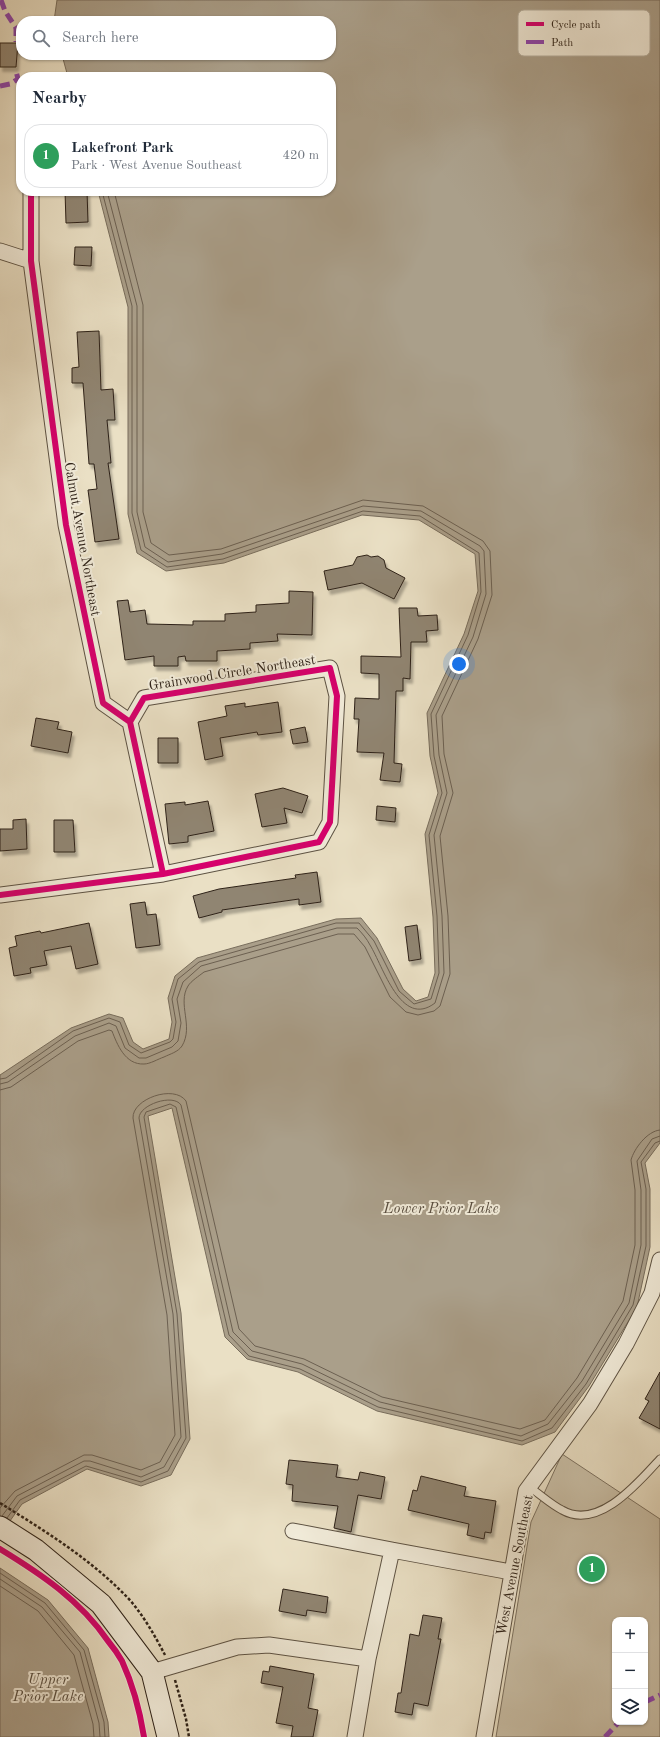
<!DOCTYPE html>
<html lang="en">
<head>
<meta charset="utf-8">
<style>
  body { margin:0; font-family:"Old Standard TT",serif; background:#f2f2f3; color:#1f2937 }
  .controls { position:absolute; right:12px; bottom:12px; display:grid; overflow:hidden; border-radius:8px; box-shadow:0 1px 3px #0004 }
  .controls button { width:36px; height:36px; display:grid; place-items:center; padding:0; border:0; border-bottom:1px solid #e0e1e3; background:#fff; color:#1f2937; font:20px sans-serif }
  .you { position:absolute; left:459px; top:664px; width:14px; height:14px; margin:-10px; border:3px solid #fff; border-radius:50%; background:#1a73e8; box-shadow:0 0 0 6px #1a73e833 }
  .badge { display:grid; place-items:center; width:26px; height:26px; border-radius:50%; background:#8f2418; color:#fff; font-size:13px; font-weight:700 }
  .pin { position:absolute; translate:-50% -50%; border:2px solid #fff; box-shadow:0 1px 4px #0006 }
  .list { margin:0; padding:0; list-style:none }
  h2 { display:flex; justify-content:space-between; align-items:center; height:52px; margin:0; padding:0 16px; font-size:17px }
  h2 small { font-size:13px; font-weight:400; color:#747a83 }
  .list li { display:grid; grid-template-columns:26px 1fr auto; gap:12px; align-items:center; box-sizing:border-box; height:64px; margin:0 8px 8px; padding:0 8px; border:1px solid #e0e1e3; border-radius:16px }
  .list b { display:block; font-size:15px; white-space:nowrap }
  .list p { margin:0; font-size:13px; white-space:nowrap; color:#747a83 }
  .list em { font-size:13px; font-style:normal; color:#747a83 }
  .icon { flex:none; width:22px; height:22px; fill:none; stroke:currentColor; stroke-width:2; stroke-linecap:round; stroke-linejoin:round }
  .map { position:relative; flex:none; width:660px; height:1737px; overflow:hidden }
  .search { position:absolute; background:#fff; box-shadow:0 1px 3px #0004; left:16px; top:16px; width:320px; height:44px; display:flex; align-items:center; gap:10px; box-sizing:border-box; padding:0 14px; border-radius:16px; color:#747a83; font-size:15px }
  .panel { position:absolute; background:#fff; box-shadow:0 1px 3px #0004; left:16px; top:72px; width:320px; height:124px; border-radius:16px }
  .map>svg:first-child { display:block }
</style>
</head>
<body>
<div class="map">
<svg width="660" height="1737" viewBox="0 0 660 1737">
  <defs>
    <filter id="shadow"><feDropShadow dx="2.5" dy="4.5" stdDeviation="1" flood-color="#0004"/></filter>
  </defs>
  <rect width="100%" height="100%" fill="#eae0c5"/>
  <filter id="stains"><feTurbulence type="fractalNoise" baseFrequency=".005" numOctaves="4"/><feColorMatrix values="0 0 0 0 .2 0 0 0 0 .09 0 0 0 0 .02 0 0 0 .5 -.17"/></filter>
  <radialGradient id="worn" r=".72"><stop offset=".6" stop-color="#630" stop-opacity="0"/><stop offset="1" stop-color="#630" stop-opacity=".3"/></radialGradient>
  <path fill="#cac0a8" stroke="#7c7160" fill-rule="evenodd" d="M562 1454 660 1519V1737H496L531 1522ZM615 1620H645V1722H615Z"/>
  <path fill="#aa9f8a" stroke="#786d5c" d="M57 0H660V1143L645 1163 650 1189V1247L637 1307 589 1386 555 1432 522 1445 377 1411 298 1372 247 1359 225 1337 172 1108 148 1116 181 1313 190 1439 171 1475 141 1486 87 1469 22 1504 0 1535V1075L71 1028 109 1014 123 1018 133 1042 143 1049 169 1039 172 1022 168 998 175 976 197 958 336 919 361 918 377 938 403 989 416 1001 428 997 435 973 433 917 425 834 438 793 430 756 427 713 464 634 478 591 475 554 419 520 362 515 224 563 166 571 137 553 128 514V307L98 191H331V77H68L62 55H331V21H54Z
    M0 1568 48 1600 88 1648 108 1722 109 1737H0Z"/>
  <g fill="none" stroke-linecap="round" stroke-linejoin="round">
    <path stroke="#6c6051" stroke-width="1" d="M0 1079 6 1078 73 1031 109 1018 120 1022 129 1045 141 1053 170 1042 173 1039 176 1022 172 999 178 979 199 962 336 923H359L374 941 399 991 414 1004 431 999 439 973 437 916 429 835 442 793 434 756 431 714 468 635 481 592 479 553 420 516 363 511 223 559 167 567 141 550 132 513V306L102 191
      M0 1084 8 1082 75 1036 109 1023 116 1026 125 1048 139 1058H146L172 1047 178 1041 181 1023 177 999 183 982 201 966 337 928H357C362 933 367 939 370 945 383 966 401 1029 435 1003L444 973 442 916 434 835 447 793 439 755 436 715 473 637 486 594 484 551 480 546 421 511 363 506 222 554 168 562 145 547 137 512V306L107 191
      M0 1090 11 1087 78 1041 109 1030 112 1031C117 1044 125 1065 144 1064 150 1064 158 1059 164 1057 170 1054 178 1052 182 1046 194 1026 177 1004 188 986 191 981 199 976 204 972L338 934H354L365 947 390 997 406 1012 418 1015 434 1011 440 1006 450 974 448 916 440 836 453 793 444 754 442 716 478 639 492 595 490 551 483 541 423 506 363 500 221 549 169 555 151 543 143 512V305L114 191
      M0 1508 15 1491 84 1455H92L141 1470 160 1462 175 1435 167 1315 133 1118C132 1099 174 1084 186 1101L239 1329 255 1346 304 1359 382 1397 520 1429 545 1420 577 1378 623 1301 635 1245V1190L631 1160C634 1149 647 1131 660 1130
      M2 1516 17 1496 84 1461H90L141 1477 164 1467 181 1437 173 1314 139 1118C139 1105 173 1093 181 1105L233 1332 252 1351 302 1364 380 1402 521 1436 548 1424 582 1381 629 1303 641 1245V1190L637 1161 652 1139 660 1136
      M7 1518 20 1500 86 1466 141 1482 168 1471 186 1438 177 1314 144 1117 146 1112 170 1104 176 1107 229 1335 249 1356 300 1369 378 1407 522 1441 552 1428 586 1384 633 1305 646 1246V1189L641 1162 655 1143 660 1141
      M0 1573 45 1603 84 1650 104 1722 105 1737
      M0 1579 42 1607 80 1652 99 1723 100 1737
      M0 1586 38 1611 74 1655 93 1724 94 1737"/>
  </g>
  <path fill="#908572" stroke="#2e2218" filter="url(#shadow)" d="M0 43H18L16 67H0Z
    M65 191H87L88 222 66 223Z
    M75 247H92L91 266 74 265Z
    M99 331 101 390 113 389 115 420H107L111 463H108L119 539 95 542 88 490 97 489 94 464H89L83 383H72V368L79 367 77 332Z
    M367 555 371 557 378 556 384 560 386 568 405 578 394 599 362 583 328 590 324 571 353 565 357 557Z
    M289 591 313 592 312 635 277 634 278 641 250 643V649L217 651V661H186L185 656 178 657V666H154V656L125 660 117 601 128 600 130 612 145 610 147 624 193 625V621H225V614L256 612V605L289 603Z
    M399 608H417L418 616 437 615 438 630 426 631 427 642H411L410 679 403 678V691H396L394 763 402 764 400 782 380 780 384 753 357 752 359 719H354L355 698 379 699V674L361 673V656L401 657Z
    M278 702 282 732 258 735 257 732 220 738 223 756 205 760 198 722 227 716 225 706 245 703V707Z
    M36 718 59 722 57 729 72 732 68 753 31 746Z
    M305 727 308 742 293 744 290 730Z
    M158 738H178V763H158Z
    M283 788 308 796 302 813 284 808 287 823 262 827 255 794Z
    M208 801 214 831 188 836V842L169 844 165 804 185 802V805Z
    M377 806 396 808 395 822 376 820Z
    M26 819 27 849 0 851V829H13V820Z
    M54 820H73L75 852H54Z
    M317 872 321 902 299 905V899L222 910V912L199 918 193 896 219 889 296 878 295 875Z
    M145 902 147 915 156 914 160 945 136 948 130 904Z
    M89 923 98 964 76 969 71 946 44 951 47 965 30 968 31 973 14 976 9 948 17 946 15 936 40 931 41 933Z
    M417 925 421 959 409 961 405 927Z
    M660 1372V1429L639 1418 649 1401 645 1399Z
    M289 1460 338 1465 336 1477 358 1480 360 1472 385 1477 381 1499 358 1495 351 1532 334 1528 338 1506 292 1501 293 1485 286 1484Z
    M421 1476 466 1487 464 1496 496 1501 491 1533 485 1532 484 1539 467 1535 469 1524 408 1510 413 1490 417 1491Z
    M283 1589 328 1597 326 1613 307 1610 306 1616 279 1611Z
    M423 1615 442 1618 438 1639H441L428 1706 414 1703 412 1715 395 1712 398 1693H401L410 1634 419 1636Z
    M270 1666 314 1674 308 1708 318 1710 313 1737H291L293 1726 276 1723 283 1687 261 1683 263 1671 269 1672Z"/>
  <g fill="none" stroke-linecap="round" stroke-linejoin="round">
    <g stroke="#5d5243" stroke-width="9">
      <path id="service" d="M529 1487C540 1494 550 1504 562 1510 598 1531 638 1483 660 1459"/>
    </g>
    <g stroke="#5d5243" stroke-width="17">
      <path id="minor" d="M31 191V261L66 525 103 703 130 722 163 874
        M0 251 31 261
        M0 895 163 874 319 842 330 822 337 696 330 668 144 698 130 722
        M293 1531 392 1550
        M152 1672 237 1647 269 1645 368 1659
        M355 1737 368 1659 392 1550 511 1572
        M484 1737 526 1491 590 1404 626 1344 652 1293 660 1260"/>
    </g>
    <g stroke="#2e2218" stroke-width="23">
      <path id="secondary" d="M0 1527 36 1550 101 1604 152 1672 168 1737"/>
    </g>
    <path stroke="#2e2218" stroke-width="2.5" stroke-dasharray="3 2" stroke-linecap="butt" d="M0 1503C45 1531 89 1558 126 1596 141 1611 155 1636 165 1655
      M175 1680 186 1719 189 1737"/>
    <use href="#service" stroke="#f1ebd9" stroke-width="7"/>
    <use href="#minor" stroke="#f1ebd9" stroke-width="15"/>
    <use href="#secondary" stroke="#f1ebd9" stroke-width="21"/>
    <path stroke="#8e44ad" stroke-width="5" stroke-dasharray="10 5" stroke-linecap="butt" d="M1 0 5 11 16 28V42
      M0 86 10 84 18 79 16 71
      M645 1702 660 1695
      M605 1737 619 1722"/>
    <g stroke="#f1ebd9" stroke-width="8">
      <path id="cycleway" d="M31 191V261L66 525 103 703 130 722 163 874
        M0 895 163 874 319 842 330 822 337 696 330 668 144 698 130 722
        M0 1549C41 1574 80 1600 108 1641 113 1647 118 1654 122 1661 133 1685 140 1712 144 1737"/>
    </g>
    <use href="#cycleway" stroke="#d6006c" stroke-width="6"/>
  </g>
  <g text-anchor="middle" stroke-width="4" stroke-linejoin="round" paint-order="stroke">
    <g font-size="14" fill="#2e2218" stroke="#f1ebd9">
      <text transform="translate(83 539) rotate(80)" y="5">Calmut Avenue Northeast</text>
      <text transform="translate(232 672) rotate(-9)" y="5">Grainwood Circle Northeast</text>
      <text transform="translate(514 1565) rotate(-79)" y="5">West Avenue Southeast</text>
    </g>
    <g font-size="15" font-style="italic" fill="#594e40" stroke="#f1ebd9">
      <text x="441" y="1213">Lower Prior Lake</text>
      <text x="48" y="1684">Upper<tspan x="48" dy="17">Prior Lake</tspan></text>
    </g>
  </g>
  <rect x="518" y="10" width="132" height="46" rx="6" fill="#f1ebd9" stroke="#b6af9f" stroke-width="1"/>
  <rect x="526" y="22" width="18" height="4" fill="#d6006c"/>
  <rect x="526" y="40" width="18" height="4" fill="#8e44ad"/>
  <g font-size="11" fill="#2e2218">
    <text x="551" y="28">Cycle path</text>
    <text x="551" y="46">Path</text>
  </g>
  <rect width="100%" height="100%" filter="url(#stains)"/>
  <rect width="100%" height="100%" fill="url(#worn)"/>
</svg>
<div class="controls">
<button>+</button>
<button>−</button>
<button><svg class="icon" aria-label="layers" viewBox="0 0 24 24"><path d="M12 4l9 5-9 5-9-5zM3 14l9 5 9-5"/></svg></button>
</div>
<div class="you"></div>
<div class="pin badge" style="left:592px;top:1569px;background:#2e9e5b">1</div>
<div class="search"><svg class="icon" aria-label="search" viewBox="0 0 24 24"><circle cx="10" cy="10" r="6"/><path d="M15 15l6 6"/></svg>Search here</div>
<section class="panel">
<h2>Nearby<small></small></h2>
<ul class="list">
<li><span class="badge" style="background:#2e9e5b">1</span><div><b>Lakefront Park</b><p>Park · West Avenue Southeast</p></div><em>420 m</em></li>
</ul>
</section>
</div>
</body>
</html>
